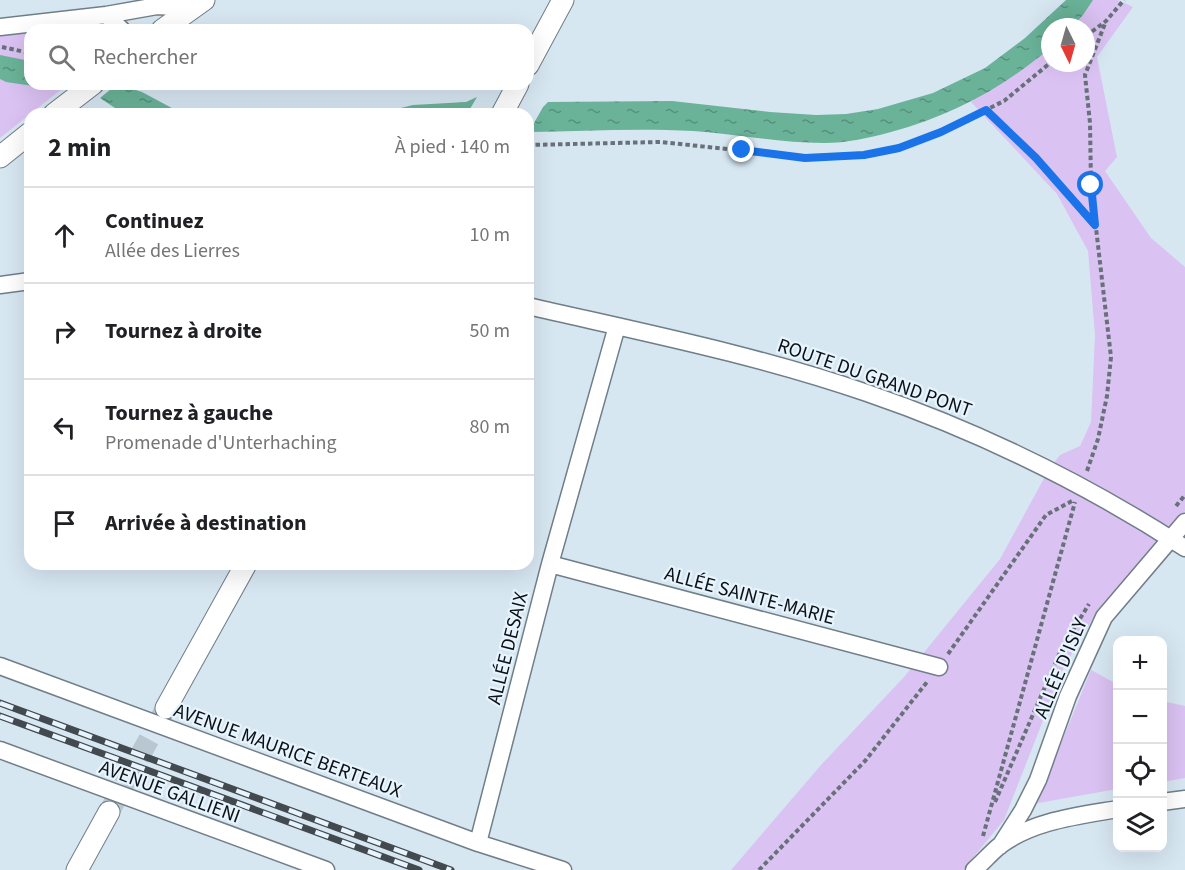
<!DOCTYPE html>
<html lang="fr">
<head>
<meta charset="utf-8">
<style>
  body { margin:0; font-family:"Source Sans 3",sans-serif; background:#f6f6f6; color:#202124 }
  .controls { position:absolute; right:18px; bottom:18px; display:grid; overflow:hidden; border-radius:12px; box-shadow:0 6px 24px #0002 }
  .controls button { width:54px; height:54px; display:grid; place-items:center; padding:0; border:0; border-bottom:2px solid #e0e0e0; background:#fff; color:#202124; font:30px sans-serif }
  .compass { position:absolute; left:1041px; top:18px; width:54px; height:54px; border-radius:50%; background:#fff; box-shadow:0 6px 24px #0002; rotate:175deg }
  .stop { position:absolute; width:18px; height:18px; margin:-14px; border:4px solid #1a73e8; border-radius:50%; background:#fff }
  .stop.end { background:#1a73e8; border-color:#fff; box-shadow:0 2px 6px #0008 }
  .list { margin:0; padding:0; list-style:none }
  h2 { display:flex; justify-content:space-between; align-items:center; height:78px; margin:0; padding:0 24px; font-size:26px }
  h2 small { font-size:20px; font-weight:400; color:#757577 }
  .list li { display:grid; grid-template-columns:39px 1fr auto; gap:18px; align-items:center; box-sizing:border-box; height:96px; padding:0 24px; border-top:2px solid #e0e0e0 }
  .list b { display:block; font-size:22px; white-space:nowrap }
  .list p { margin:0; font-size:20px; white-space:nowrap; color:#757577 }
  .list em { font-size:20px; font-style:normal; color:#757577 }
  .icon { flex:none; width:33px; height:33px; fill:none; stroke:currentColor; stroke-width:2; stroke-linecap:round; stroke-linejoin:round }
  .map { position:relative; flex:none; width:1185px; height:870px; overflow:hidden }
  .search { position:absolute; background:#fff; box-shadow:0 6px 24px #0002; left:24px; top:24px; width:510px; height:66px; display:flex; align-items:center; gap:15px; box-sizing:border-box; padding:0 21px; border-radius:18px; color:#757577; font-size:22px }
  .panel { position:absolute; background:#fff; box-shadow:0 6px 24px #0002; left:24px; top:108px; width:510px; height:462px; border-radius:18px }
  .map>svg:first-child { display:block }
</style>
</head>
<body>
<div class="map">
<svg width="1185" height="870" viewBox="0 0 1185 870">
  <defs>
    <pattern id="water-ripples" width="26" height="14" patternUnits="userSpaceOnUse" patternTransform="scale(1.5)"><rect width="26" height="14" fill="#6ab399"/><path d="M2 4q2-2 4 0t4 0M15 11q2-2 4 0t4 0" fill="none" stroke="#56907c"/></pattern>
  </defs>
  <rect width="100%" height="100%" fill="#d7e7f2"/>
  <path fill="#dac2f2" d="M1086 0H1118L1133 7 1097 57 1117 157 1105 171 1151 238 1185 267V511L1096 613 1064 667 1004 820 963 870H731L821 765 904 677 1000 559 1048 471 1060 455 1080 446 1091 422 1095 335 1088 251 1057 194 971 102 1050 32V63H1086V27H1056Z
    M97 26 107 30H30V84H68L0 138V31Z
    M1091 670 1117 684V789L1033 804 1047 778Z
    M1162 701 1185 706V778L1163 782Z"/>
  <path fill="url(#water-ripples)" d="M1066 0H1093L1083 15 1072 27H1050V48C1003 88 951 116 891 132 869 138 847 143 824 143 780 143 737 134 693 131 638 128 584 131 529 132L543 107 548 102 672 101 770 112 816 115 846 114 878 109 933 93 985 68 1025 38Z
    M0 55 30 61V84H67L60 90 6 82 0 79Z
    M117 84 142 92 183 114H124L100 98Z
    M477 97 467 114H376L413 105 466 102Z"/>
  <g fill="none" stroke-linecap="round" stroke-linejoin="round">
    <path stroke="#b9c7d1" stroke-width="21" stroke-dasharray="21 10" stroke-linecap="butt" d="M109 812 166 708"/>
    <g stroke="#707e88" stroke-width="19">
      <path id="minor" d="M106 15 122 30
        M0 27 106 15 157 6 191 8
        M0 285 30 281
        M528 306C641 332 757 355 867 393 978 431 1086 484 1185 548
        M550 564 939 667
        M0 666 478 843 563 870
        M0 750 326 870
        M1162 802 1185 799
        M478 843 550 564 617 326
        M1000 846 1023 810 1038 780 1068 696 1104 617 1185 522
        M974 870C982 863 990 854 998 847 1031 821 1077 816 1118 809"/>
    </g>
    <g stroke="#707e88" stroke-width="23">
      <path id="tertiary" d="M162 30 204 0
        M528 65 563 0
        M54 114 93 84
        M502 114 518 84
        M0 157 30 133
        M166 708 246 564
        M77 870 109 812"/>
    </g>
    <path stroke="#687179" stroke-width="4" stroke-dasharray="4.5 3" stroke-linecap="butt" d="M1086 36 1106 21 1124 0
      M2 47 30 53
      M986 110 1036 158 1095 225
      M91 112 100 114
      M528 145 660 142 805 157 864 155 899 148 941 132 1004 101 1050 63
      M1087 471 1098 439 1107 396 1111 357 1091 185 1090 123 1085 75 1106 21
      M1176 506 1185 495
      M948 654 1046 515 1072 501
      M995 802 1061 650 1089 604
      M983 836 1075 502
      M759 870 865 761 927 682"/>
    <use href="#minor" stroke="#fff" stroke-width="16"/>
    <use href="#tertiary" stroke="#fff" stroke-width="21"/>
    <g stroke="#42494f" stroke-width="7">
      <path id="rail" d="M0 703 451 870
        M0 716 419 870"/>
    </g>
    <use href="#rail" stroke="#e7f4fd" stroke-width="4.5" stroke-dasharray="14" stroke-linecap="butt"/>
  </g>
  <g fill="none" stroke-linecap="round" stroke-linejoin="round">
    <path stroke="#1a73e8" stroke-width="8" d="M742 150 805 158 864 155 899 148 941 132 986 110 1036 158 1095 225 1091 185"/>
  </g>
  <g text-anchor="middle" stroke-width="4.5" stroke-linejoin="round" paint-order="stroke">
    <g font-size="20" fill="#0c1115" stroke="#e7f4fd">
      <text transform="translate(875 377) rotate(19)" y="7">ROUTE DU GRAND PONT</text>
      <text transform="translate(750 595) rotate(15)" y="7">ALLÉE SAINTE-MARIE</text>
      <text transform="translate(507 648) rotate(-76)" y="7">ALLÉE DESAIX</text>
      <text transform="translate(1060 668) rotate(-67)" y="7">ALLÉE D'ISLY</text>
      <text transform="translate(288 750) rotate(20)" y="7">AVENUE MAURICE BERTEAUX</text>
      <text transform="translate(170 791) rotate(20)" y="7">AVENUE GALLIENI</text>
    </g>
  </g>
</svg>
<div class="controls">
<button>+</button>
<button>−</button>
<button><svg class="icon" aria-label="locate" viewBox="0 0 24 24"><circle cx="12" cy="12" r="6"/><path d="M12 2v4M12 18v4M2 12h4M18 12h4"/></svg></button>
<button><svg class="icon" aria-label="layers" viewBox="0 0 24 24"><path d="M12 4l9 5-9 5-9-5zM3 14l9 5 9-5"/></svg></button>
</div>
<svg class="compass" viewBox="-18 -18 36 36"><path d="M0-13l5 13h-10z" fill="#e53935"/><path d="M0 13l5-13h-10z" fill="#757577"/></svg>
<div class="stop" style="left:1091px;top:185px"></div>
<div class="stop end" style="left:742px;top:150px"></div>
<div class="search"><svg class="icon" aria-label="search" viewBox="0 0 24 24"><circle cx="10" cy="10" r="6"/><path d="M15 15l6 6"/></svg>Rechercher</div>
<section class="panel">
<h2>2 min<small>À pied · 140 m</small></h2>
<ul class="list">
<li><svg class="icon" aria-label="ahead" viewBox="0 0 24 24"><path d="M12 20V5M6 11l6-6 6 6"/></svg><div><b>Continuez</b><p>Allée des Lierres</p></div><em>10 m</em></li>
<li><svg class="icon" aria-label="right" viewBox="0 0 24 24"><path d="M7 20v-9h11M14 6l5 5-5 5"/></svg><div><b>Tournez à droite</b></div><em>50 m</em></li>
<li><svg class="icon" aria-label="left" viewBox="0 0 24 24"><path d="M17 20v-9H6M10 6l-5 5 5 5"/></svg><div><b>Tournez à gauche</b><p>Promenade d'Unterhaching</p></div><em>80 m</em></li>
<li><svg class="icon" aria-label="arrive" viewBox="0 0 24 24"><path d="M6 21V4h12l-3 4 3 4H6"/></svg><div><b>Arrivée à destination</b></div></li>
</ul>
</section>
</div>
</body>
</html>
